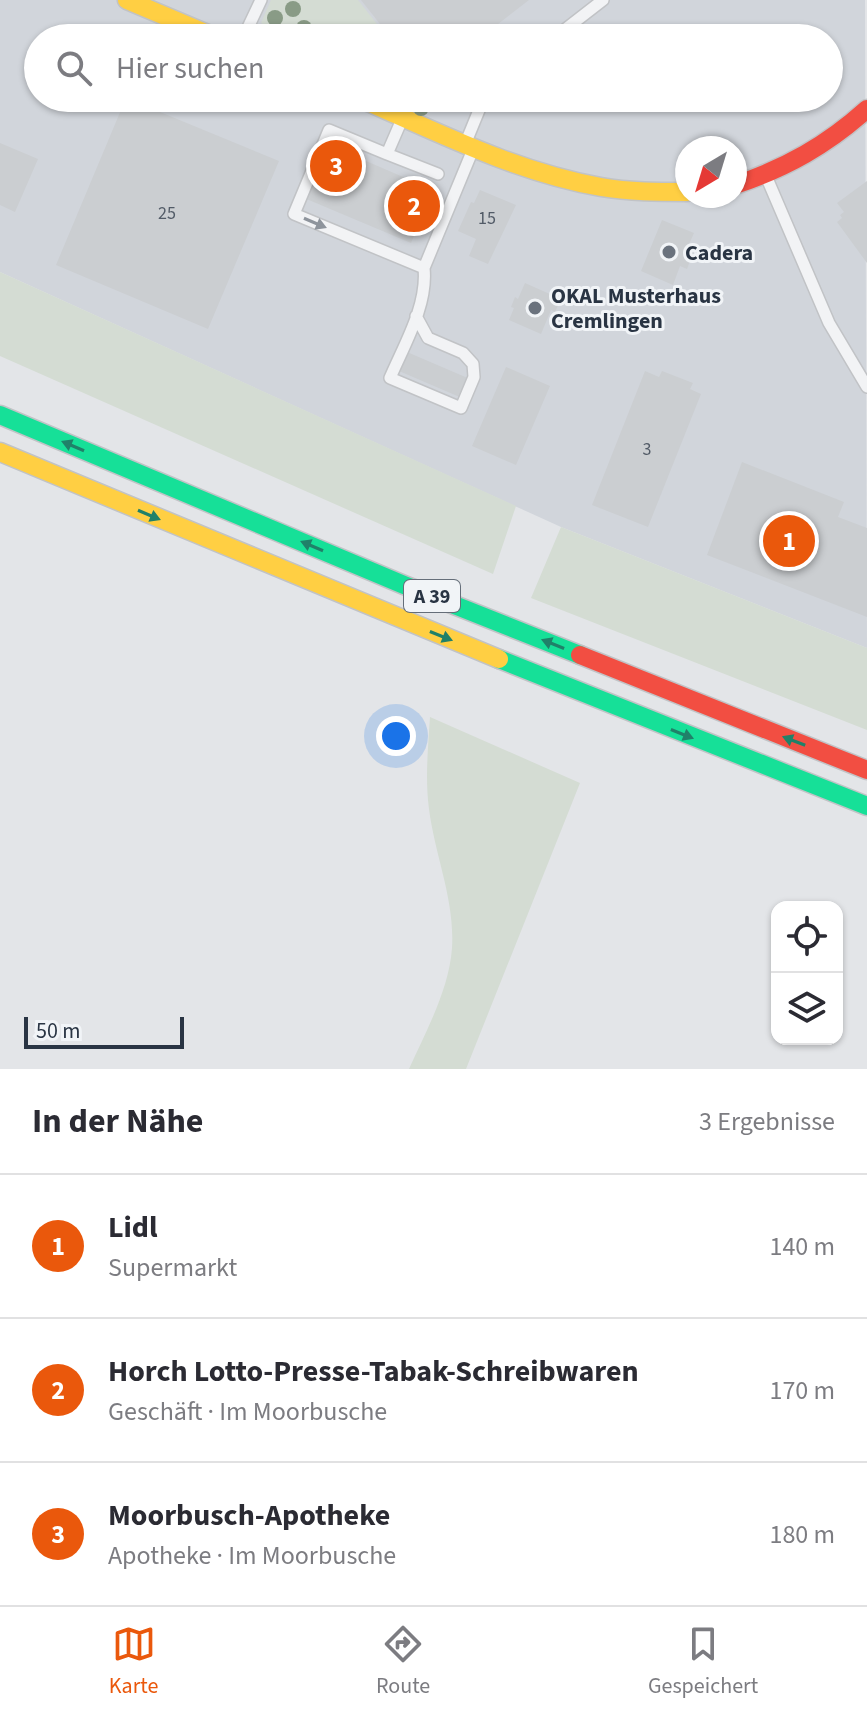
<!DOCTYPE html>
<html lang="de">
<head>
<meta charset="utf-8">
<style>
  body { margin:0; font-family:"Source Sans 3",sans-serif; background:#f2f2f3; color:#2b2b33 }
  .controls { position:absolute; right:24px; bottom:24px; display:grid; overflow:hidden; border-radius:16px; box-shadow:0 2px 6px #0004 }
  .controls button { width:72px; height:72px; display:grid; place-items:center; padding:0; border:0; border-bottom:2px solid #e1e1e2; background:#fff; color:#2b2b33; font:40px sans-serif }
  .compass { position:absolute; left:675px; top:136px; width:72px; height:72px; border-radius:50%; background:#fff; box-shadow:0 2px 6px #0004; rotate:218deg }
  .scale { position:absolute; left:24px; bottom:20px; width:160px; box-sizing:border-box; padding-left:8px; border:4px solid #293443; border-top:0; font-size:22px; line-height:28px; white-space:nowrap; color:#293443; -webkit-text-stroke:6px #f1f4f7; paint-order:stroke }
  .you { position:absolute; left:396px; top:736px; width:28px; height:28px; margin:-20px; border:6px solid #fff; border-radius:50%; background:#1a73e8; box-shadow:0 0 0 12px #1a73e833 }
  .badge { display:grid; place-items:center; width:52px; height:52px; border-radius:50%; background:#ea580c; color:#fff; font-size:26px; font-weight:700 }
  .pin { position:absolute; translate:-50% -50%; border:4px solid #fff; box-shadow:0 2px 8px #0006 }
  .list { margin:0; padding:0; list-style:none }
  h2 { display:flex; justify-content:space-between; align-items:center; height:104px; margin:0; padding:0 32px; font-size:34px }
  h2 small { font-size:26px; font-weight:400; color:#7c7c81 }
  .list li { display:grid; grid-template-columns:52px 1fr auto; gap:24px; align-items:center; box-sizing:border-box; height:144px; padding:0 32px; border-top:2px solid #e1e1e2 }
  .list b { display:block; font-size:30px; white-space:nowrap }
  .list p { margin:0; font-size:26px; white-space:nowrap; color:#7c7c81 }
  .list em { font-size:26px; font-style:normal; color:#7c7c81 }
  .icon { flex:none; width:44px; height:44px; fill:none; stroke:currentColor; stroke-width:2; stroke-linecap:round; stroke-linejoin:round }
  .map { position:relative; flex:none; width:867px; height:1069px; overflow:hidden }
  .search { position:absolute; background:#fff; box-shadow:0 2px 6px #0004; left:24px; right:24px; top:24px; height:88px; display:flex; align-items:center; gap:20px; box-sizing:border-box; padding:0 28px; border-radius:44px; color:#7c7c81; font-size:30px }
  .sheet { height:536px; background:#fff }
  nav { display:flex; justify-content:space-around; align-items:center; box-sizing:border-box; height:112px; border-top:2px solid #e1e1e2; background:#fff; font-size:22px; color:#7c7c81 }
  nav a { display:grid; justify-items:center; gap:4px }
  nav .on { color:#ea580c }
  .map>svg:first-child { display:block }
</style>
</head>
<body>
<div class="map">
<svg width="867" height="1069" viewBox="0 0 867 1069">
  <rect width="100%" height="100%" fill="#e3e5e8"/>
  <path fill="#d1d5db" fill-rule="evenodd" d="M0 0H865L867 648 561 527 0 272ZM38 38H829V98H38ZM687 148H735V196H687Z"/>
  <path fill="#d4dcd3" d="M271 0H358L388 38H295L261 23Z
    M0 272 516 506 493 574 0 356Z
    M561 527 867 648V730L531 598Z
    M430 717 580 783 466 1069H409C426 1031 449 990 452 948 455 900 435 856 429 809 425 779 428 748 430 717Z"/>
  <path fill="#cbced1" d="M361 0H529L480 38H391Z
    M126 98 279 161 208 329 56 265Z
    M0 143 38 159 15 212 0 205Z
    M327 144 433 190 411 243 304 198Z
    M867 181V263L837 222 842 218 840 215 844 212 837 203Z
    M480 190 516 205 488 264 469 256 476 239 458 231 471 202 474 203Z
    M662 220 694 233 686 251 693 253 687 269 680 266 673 285 641 271Z
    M525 283 561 299 555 312 551 310 541 334 509 320 514 308 511 307 515 297 518 299Z
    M407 352 477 382 469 401 399 371Z
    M506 367 550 386 516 465 472 446Z
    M645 371 659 377 662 371 693 383 690 389 701 394 648 527 592 505Z
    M742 462 844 502 838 517 867 528V617L707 555Z"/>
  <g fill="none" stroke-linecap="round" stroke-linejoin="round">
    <g stroke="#c1c3c6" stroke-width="14">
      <path id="lane" d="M243 38 261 0
        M554 38 603 0
        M403 117 387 154 329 130 294 214 424 268
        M466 142 484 98
        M387 154 438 174
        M766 176 829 323 867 387
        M416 316 428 338 463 353 473 364 474 377 461 408 390 378C404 345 428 305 424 268L474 147"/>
    </g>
    <g stroke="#c1c3c6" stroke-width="21">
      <path id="fast" d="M0 415 404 585 580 655
        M499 659 867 806"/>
    </g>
    <g stroke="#c1c3c6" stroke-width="21">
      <path id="slow" d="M127 0 217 38
        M359 98C437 132 516 172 601 187 630 192 658 192 687 192
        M0 452 499 659"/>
    </g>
    <g stroke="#c1c3c6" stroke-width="21">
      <path id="jam" d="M735 185C786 168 827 145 867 109
        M580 655 867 770"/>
    </g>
    <use href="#lane" stroke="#f2f3f5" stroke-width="11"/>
    <use href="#fast" stroke="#16e098" stroke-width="18"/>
    <use href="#slow" stroke="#ffcf43" stroke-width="18"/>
    <use href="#jam" stroke="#f24e42" stroke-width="18"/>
  </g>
  <g fill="#899b86">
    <circle cx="293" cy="9" r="8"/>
    <circle cx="275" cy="18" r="8"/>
    <circle cx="304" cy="28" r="8"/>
    <circle cx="421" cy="108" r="8"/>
  </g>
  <defs><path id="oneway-solid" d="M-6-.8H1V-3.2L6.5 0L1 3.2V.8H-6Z" transform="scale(2)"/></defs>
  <use fill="#8e949c" href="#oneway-solid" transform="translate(315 223) rotate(23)"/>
  <g fill="#208169">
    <use href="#oneway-solid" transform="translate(73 446) rotate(-157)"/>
    <use href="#oneway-solid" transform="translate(149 515) rotate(23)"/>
    <use href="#oneway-solid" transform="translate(312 546) rotate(-157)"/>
    <use href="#oneway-solid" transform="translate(441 636) rotate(22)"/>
    <use href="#oneway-solid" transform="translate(553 644) rotate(-158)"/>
    <use href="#oneway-solid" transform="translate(682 734) rotate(22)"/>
    <use href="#oneway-solid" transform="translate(794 741) rotate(-159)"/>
  </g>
  <g fill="#6a727d" stroke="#f1f4f7" stroke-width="3">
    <circle cx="669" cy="252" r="8"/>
    <circle cx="535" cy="308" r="8"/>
  </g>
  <g text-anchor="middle" stroke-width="6" stroke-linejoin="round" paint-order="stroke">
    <g font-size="18" fill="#525b67">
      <text x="167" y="219">25</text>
      <text x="487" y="224">15</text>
      <text x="647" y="455">3</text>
    </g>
    <rect fill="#f1f4f7" stroke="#656e79" stroke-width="2" x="404" y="580" width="56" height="32" rx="6"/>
    <g font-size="20" font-weight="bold" fill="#293443">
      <text x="432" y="603">A 39</text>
    </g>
    <g font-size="22" font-weight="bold" fill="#293443" stroke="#f1f4f7" text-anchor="start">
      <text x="685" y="260">Cadera</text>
      <text x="551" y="303">OKAL Musterhaus<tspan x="551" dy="25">Cremlingen</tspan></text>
    </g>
  </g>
</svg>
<div class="controls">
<button><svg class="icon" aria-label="locate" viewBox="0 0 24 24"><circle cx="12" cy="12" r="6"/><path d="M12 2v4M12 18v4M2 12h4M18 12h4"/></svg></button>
<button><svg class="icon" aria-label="layers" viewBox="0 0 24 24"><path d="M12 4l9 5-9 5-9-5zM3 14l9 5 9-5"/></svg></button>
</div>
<svg class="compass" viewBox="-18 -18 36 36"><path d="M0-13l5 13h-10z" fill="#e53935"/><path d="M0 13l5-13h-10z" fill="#7c7c81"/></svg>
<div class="scale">50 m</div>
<div class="you"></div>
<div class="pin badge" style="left:789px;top:541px">1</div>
<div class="pin badge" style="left:414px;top:206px">2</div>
<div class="pin badge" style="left:336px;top:166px">3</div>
<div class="search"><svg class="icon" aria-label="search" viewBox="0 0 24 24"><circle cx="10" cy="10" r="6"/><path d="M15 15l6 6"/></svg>Hier suchen</div>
</div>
<section class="sheet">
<h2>In der Nähe<small>3 Ergebnisse</small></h2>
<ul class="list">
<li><span class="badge">1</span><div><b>Lidl</b><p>Supermarkt</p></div><em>140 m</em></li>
<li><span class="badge">2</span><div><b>Horch Lotto-Presse-Tabak-Schreibwaren</b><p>Geschäft · Im Moorbusche</p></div><em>170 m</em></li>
<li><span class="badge">3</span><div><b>Moorbusch-Apotheke</b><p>Apotheke · Im Moorbusche</p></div><em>180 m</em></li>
</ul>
</section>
<nav>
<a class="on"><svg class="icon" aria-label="map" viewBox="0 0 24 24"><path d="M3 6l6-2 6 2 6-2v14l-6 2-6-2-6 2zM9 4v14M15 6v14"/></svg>Karte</a>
<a><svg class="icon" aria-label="directions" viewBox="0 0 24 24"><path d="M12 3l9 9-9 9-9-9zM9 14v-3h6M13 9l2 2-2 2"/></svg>Route</a>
<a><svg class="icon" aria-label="saved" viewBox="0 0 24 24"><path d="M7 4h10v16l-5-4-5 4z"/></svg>Gespeichert</a>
</nav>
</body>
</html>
